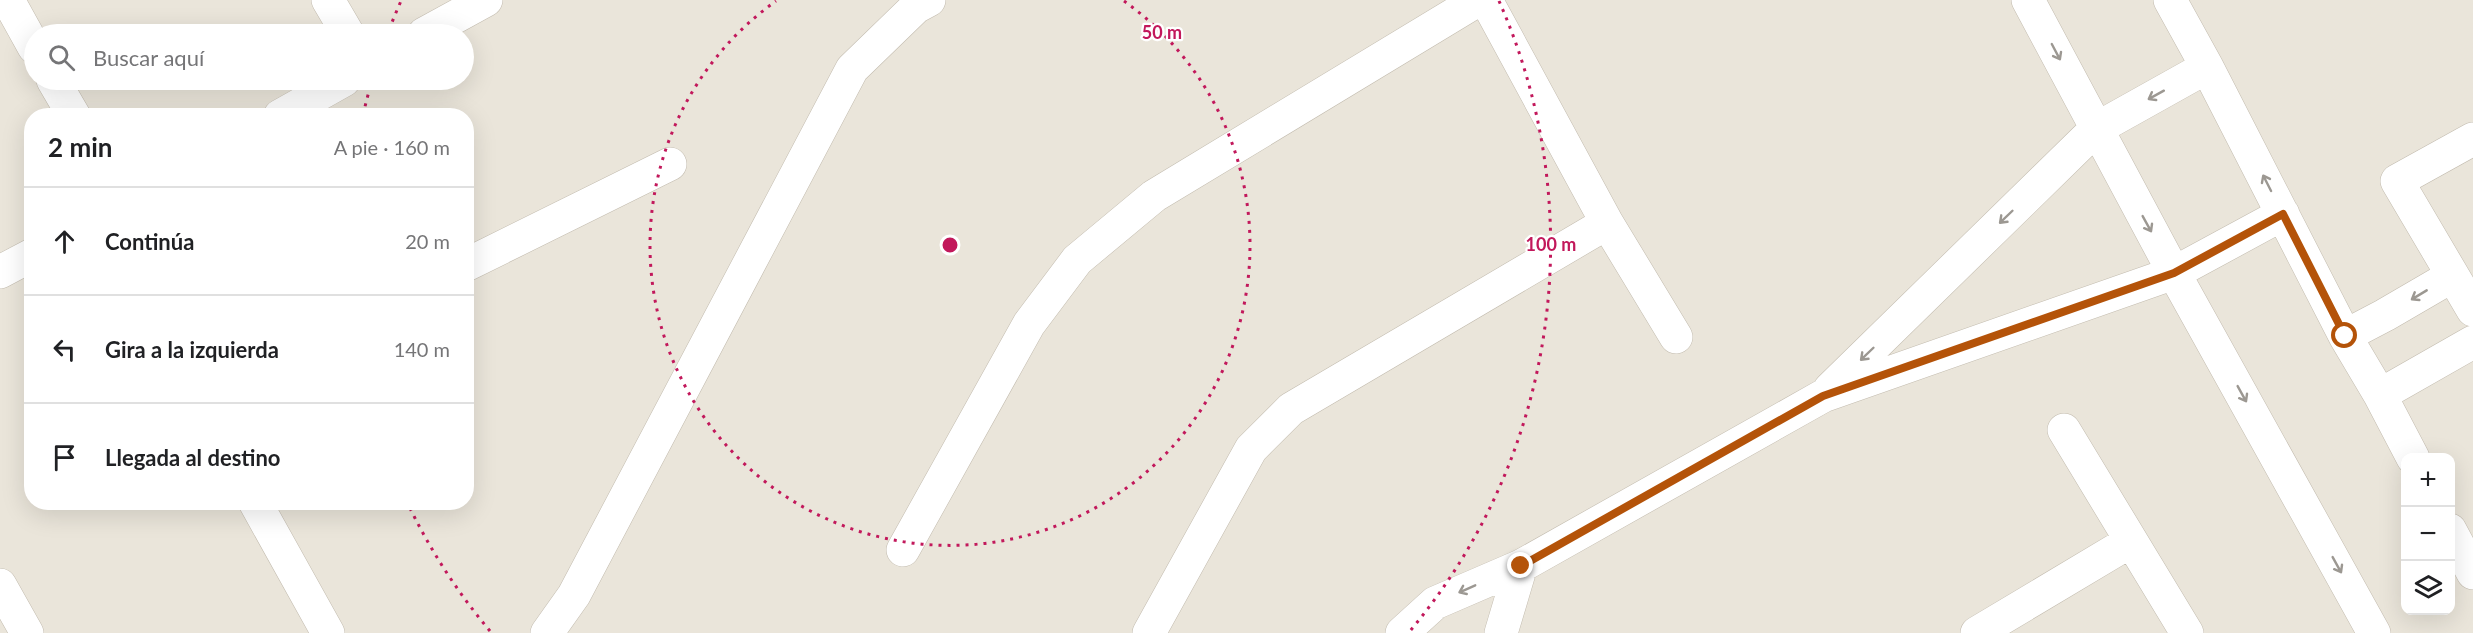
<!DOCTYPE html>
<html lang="es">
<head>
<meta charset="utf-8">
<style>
  body { margin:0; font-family:Lato,sans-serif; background:#f6f6f6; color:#202124 }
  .controls { position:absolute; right:18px; bottom:18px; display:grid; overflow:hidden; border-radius:12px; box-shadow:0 6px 24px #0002 }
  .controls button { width:54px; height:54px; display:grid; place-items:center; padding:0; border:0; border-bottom:2px solid #e0e0e0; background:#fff; color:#202124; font:30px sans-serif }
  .stop { position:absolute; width:18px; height:18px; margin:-14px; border:4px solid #b45309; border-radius:50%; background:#fff }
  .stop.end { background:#b45309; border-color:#fff; box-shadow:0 2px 6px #0008 }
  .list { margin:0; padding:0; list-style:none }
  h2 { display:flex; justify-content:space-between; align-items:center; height:78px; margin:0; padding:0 24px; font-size:26px }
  h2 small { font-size:20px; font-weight:400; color:#757577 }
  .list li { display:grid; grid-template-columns:39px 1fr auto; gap:18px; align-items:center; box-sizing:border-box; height:108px; padding:0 24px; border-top:2px solid #e0e0e0 }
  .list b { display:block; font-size:22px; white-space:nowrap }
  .list em { font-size:20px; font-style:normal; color:#757577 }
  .icon { flex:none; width:33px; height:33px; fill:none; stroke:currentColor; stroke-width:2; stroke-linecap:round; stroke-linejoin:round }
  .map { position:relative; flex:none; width:2473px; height:633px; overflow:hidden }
  .search { position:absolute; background:#fff; box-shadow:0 6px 24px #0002; left:24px; top:24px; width:450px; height:66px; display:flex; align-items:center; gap:15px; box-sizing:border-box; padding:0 21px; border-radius:33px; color:#757577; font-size:22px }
  .panel { position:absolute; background:#fff; box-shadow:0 6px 24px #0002; left:24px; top:108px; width:450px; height:402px; border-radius:24px }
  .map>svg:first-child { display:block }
</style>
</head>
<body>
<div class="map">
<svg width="2473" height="633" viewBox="0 0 2473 633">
  <rect width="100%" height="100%" fill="#f6f3ec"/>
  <path fill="#eae5da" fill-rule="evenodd" d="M0 0H2473V633H0ZM34 34H464V80H34ZM32 116H466V502H32ZM2406 458H2450V610H2406Z"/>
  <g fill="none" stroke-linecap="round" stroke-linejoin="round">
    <g stroke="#c2bbae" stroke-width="34">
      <path id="street" d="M8 0 34 47
        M328 0 348 34
        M1486 0 1607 223 1676 337
        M2028 0 2174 273 2374 633
        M2170 0 2207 67 2345 336 2380 395 2413 458
        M424 34 486 0
        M53 80 74 116
        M280 116 344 80
        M2473 139 2397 181 2473 310
        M466 265 670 164
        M0 272 32 255
        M2345 336 2385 315 2452 276
        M1830 389 2096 129 2207 67
        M2380 395 2473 342
        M2064 430 2187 633
        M255 502 328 633
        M2450 530 2473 573
        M903 550 1029 324 1077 260 1154 196 1478 0
        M0 585 27 633
        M547 633 574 595 852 69 916 7 929 0
        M1149 633 1251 449 1291 409 1607 223
        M1402 633 1435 603 1521 566 1823 396 2174 273 2283 214
        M1501 633 1521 566
        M1977 633 2131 541"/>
    </g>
    <use href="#street" stroke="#fff" stroke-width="33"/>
  </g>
  <defs><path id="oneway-shaft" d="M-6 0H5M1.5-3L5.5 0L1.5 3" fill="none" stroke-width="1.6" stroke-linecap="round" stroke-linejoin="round" transform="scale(1.5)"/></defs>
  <g stroke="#9c9892">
    <use href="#oneway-shaft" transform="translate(2056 52) rotate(62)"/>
    <use href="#oneway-shaft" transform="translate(2156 95) rotate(151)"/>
    <use href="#oneway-shaft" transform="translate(2267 183) rotate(-117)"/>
    <use href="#oneway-shaft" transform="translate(2006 217) rotate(136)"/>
    <use href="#oneway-shaft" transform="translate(2147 224) rotate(61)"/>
    <use href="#oneway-shaft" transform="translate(2419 295) rotate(149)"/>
    <use href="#oneway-shaft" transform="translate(1867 354) rotate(136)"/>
    <use href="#oneway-shaft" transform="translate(2242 394) rotate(61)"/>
    <use href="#oneway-shaft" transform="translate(2337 565) rotate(61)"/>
    <use href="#oneway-shaft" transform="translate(1467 589) rotate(156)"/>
  </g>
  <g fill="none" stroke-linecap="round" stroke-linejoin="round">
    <path stroke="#b45309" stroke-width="8" d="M1521 566 1823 396 2174 273 2283 214 2345 336"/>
  </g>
  <g fill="none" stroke="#c2185b" stroke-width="3" stroke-dasharray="3 6">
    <path d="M1124 1A300 300 0 1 1 776 1"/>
    <path d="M490 631A601 601 0 0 1 408 504M363 115A601 601 0 0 1 371 84M389 30A601 601 0 0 1 401 1M1499 1A601 601 0 0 1 1410 631"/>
  </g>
  <circle cx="950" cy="245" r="9" fill="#c2185b" stroke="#fff" stroke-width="3"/>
  <g font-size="18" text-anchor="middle" font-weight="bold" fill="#c2185b" stroke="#fff" stroke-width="4.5" stroke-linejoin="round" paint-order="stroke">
    <text x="1162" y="39">50 m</text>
    <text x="1551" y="251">100 m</text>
  </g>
</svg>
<div class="controls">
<button>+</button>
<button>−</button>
<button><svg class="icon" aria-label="layers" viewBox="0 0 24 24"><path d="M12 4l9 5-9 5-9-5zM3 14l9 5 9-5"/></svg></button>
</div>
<div class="stop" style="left:2345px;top:336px"></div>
<div class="stop end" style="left:1521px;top:566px"></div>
<div class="search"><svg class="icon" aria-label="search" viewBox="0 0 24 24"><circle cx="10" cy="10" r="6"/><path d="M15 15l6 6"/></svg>Buscar aquí</div>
<section class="panel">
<h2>2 min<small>A pie · 160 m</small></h2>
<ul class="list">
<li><svg class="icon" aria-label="ahead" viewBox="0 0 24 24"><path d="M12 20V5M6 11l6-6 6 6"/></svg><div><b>Continúa</b></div><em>20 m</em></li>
<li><svg class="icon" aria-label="left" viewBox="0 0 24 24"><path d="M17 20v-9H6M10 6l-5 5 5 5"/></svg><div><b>Gira a la izquierda</b></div><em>140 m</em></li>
<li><svg class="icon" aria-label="arrive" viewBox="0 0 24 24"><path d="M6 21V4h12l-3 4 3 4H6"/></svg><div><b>Llegada al destino</b></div></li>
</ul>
</section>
</div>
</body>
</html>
